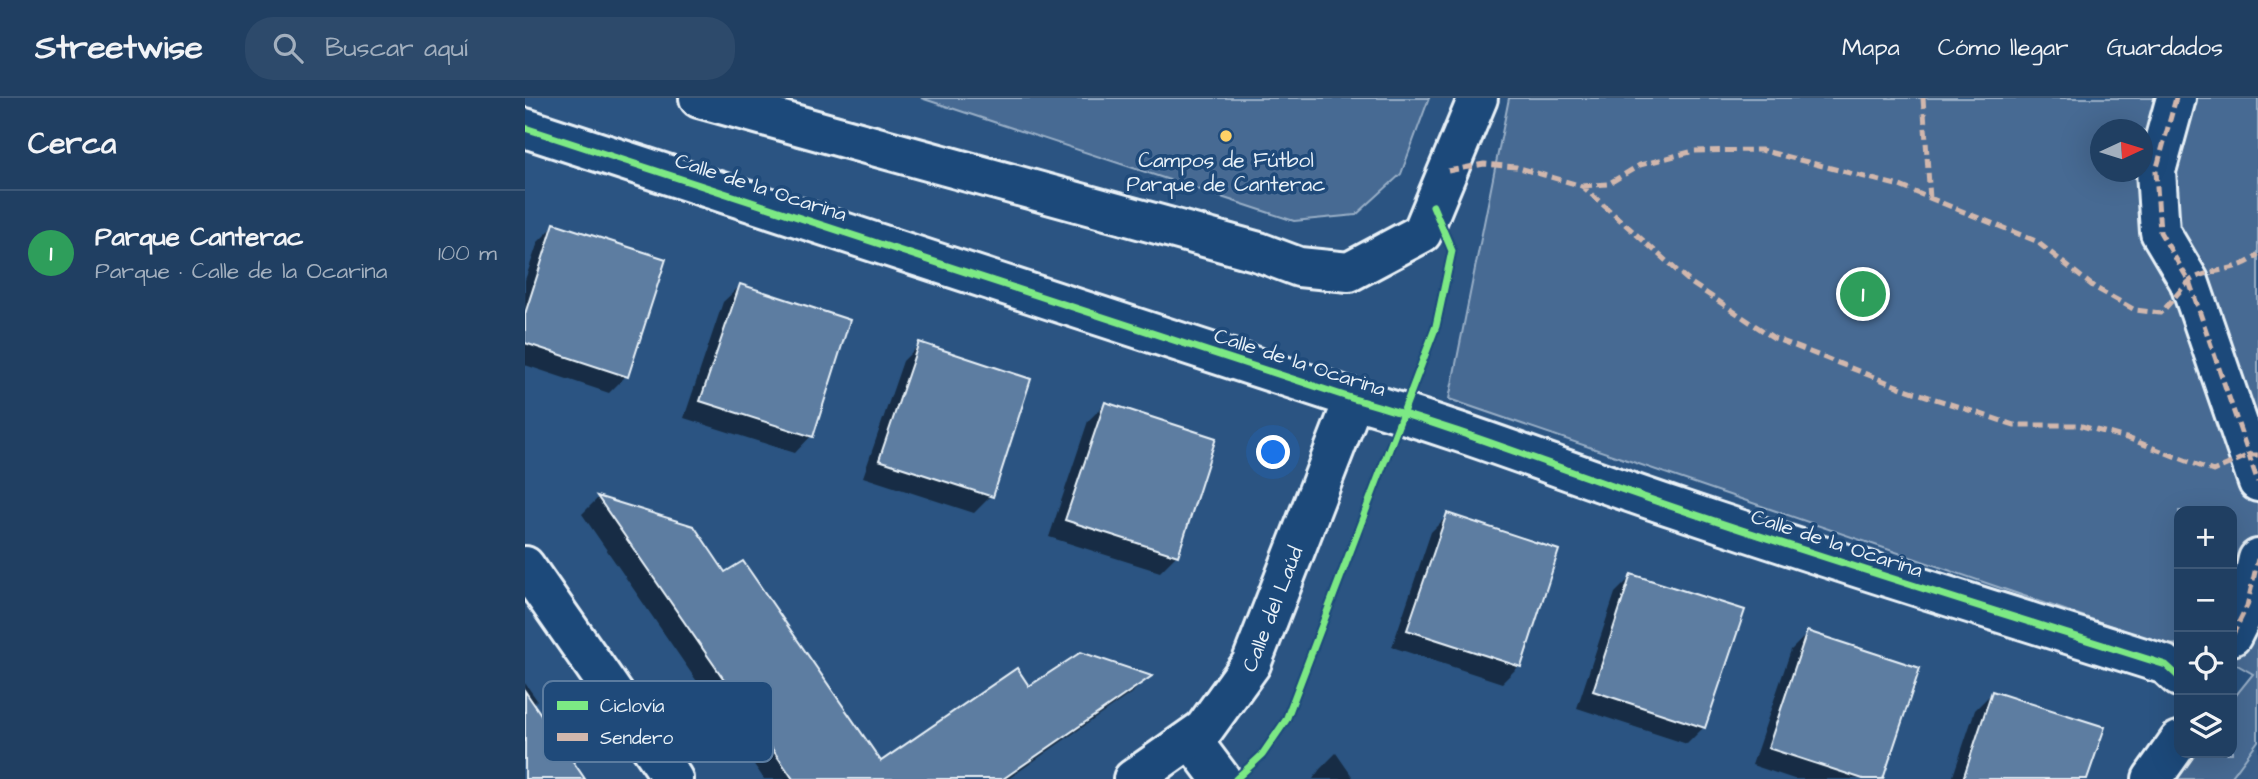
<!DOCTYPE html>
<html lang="es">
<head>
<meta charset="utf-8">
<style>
  body { margin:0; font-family:"Architects Daughter",sans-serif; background:#2d4a6b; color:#f1f3f6 }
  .controls { position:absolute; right:21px; bottom:21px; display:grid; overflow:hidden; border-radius:14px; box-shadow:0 7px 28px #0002 }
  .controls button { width:63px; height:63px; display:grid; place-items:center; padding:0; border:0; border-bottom:2px solid #3d5877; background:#203f62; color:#f1f3f6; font:35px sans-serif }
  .compass { position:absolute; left:1565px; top:21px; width:63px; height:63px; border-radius:50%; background:#203f62; box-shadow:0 7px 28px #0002; rotate:86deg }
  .you { position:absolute; left:749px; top:355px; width:24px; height:24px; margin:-18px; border:5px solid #fff; border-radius:50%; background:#1a73e8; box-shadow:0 0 0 10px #1a73e833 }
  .badge { display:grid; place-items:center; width:46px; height:46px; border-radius:50%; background:#ea580c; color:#fff; font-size:23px; font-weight:700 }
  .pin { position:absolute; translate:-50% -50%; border:4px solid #fff; box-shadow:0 2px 7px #0006 }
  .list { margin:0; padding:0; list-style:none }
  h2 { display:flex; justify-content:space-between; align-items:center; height:91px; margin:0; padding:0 28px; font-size:30px }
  h2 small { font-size:23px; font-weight:400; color:#a2afbe }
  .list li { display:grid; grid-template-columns:46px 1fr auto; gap:21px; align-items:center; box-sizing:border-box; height:126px; padding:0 28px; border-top:2px solid #3d5877 }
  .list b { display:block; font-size:26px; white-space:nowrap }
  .list p { margin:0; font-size:23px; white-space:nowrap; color:#a2afbe }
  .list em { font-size:23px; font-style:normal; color:#a2afbe }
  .icon { flex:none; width:38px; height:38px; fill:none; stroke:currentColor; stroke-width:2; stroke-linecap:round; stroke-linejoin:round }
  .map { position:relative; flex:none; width:1733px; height:681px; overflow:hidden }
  header { display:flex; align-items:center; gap:42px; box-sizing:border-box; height:98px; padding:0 35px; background:#203f62; border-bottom:2px solid #3d5877 }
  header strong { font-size:33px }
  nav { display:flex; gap:38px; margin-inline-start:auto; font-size:24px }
  .search { width:490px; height:63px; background:#2d4a6b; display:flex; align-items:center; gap:18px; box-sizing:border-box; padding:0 24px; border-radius:28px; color:#a2afbe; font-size:26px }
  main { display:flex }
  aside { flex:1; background:#203f62 }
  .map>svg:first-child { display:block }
</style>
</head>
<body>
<header>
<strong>Streetwise</strong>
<div class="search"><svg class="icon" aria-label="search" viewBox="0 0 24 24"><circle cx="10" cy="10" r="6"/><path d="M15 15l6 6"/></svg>Buscar aquí</div>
<nav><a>Mapa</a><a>Cómo llegar</a><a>Guardados</a></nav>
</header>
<main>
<aside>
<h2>Cerca<small></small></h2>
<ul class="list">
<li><span class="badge" style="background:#2e9e5b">1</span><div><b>Parque Canterac</b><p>Parque · Calle de la Ocarina</p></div><em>100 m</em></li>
</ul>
</aside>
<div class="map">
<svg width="1733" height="681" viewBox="0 0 1733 681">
  <rect width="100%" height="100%" fill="#2b5482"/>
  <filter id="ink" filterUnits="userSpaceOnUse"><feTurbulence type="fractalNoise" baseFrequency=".0143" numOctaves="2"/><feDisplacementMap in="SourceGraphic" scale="14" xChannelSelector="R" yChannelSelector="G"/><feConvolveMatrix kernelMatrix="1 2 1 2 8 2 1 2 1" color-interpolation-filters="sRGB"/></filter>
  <g filter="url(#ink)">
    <path fill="#3a608b" d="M1733 643V681H1705Z"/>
    <path fill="#476b93" stroke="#98aec6" stroke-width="2" fill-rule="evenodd" d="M396 0H904L876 76 831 117 769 123Z
      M984 0H1733V643L1705 681H1643L1664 655H1707V602L1728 576 1707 564V413H1654V546L1642 547 924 301ZM1576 32H1618V74H1576Z"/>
    <path fill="#0007" d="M30 127 101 278 84 295 0 267V182L13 144Z
      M215 188 286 338 270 355 159 320 198 204Z
      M395 246 466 398 449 415 338 379 378 263Z
      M580 306 652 457 635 474 524 439 563 323Z
      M73 400 168 430 200 477 356 666 504 590 624 578 608 594 483 681H239L57 416Z
      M923 417 994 568 977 585 867 549 906 434Z
      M1107 478 1179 629 1162 646 1052 610 1090 495Z
      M1283 535 1356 681H1269L1227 667 1266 552Z
      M0 585 12 602 7 607 58 681H0Z
      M1467 595 1561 681H1427L1450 612Z
      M811 655 829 681H788L795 671Z"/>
    <path fill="#5d7da1" stroke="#e8f1f8" stroke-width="2" d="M29 125 141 161 103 279 0 245V216Z
      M215 186 325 222 288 339 175 303Z
      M394 244 506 281 468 399 354 362Z
      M580 304 691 340 653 458 540 422Z
      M72 398 169 428 200 474 218 463 356 663 492 570 504 588 556 554 627 578 478 681H268Z
      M922 415 1034 452 996 569 882 532Z
      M1106 476 1220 512 1180 630 1068 593Z
      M1282 533 1395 570 1358 681H1338L1243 650Z
      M0 593 60 681H0Z
      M1467 593 1580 629 1562 681H1438Z"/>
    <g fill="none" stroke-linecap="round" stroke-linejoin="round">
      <g stroke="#e8f1f8" stroke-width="44">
        <g id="minor">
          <path d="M174 0 734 154 774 169 824 174 897 135 953 0"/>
          <path d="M1651 0 1631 73 1635 134 1664 183 1733 384"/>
          <path d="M0 30 829 301C938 332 1043 374 1151 410 1313 465 1477 515 1641 567L1654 579"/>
          <path d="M0 468 148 681"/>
          <path d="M1707 538 1722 508 1733 461"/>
          <path d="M666 641 696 681"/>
          <path id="s1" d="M608 681 679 631 726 566 829 301"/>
          <path d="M1627 681 1654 643"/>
        </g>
      </g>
      <use href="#minor" stroke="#1f4a7a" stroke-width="38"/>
      <path stroke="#d1b7ad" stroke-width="5" stroke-dasharray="10 5" stroke-linecap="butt" d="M1398 0 1405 101
        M1651 0 1631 73 1635 134 1664 183 1733 384
        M923 73 959 66 991 69 1057 88 1166 185 1249 240 1377 290 1489 327H1553L1605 341 1688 373 1724 357H1733
        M1057 88 1083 86 1115 67 1169 53 1236 52 1375 88 1511 143 1569 189 1610 212 1635 215C1645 207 1657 188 1666 182 1685 170 1717 174 1733 156
        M1707 538 1722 508 1733 461"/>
      <g stroke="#1f4a7a" stroke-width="11">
        <path id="cycleway" d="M0 30 829 301C938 332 1043 374 1151 410 1313 465 1477 515 1641 567L1654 579
          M711 681 737 657 761 622 911 228 927 153 908 108"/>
      </g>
      <use href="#cycleway" stroke="#7ce984" stroke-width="7"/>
    </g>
  </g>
  <circle fill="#ffd166" stroke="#1f4a7a" stroke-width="2.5" cx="701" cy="38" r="7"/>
  <g text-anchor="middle" stroke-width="7" stroke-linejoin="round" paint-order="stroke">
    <g font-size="21" fill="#e8f1f8" stroke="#1f4a7a">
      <text x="701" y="69">Campos de Fútbol<tspan x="701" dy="24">Parque de Canterac</tspan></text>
    </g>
    <g font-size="21" fill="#e8f1f8" stroke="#1f4a7a">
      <text transform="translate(236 89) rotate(18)" y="7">Calle de la Ocarina</text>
      <text transform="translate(775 264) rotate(18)" y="7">Calle de la Ocarina</text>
      <text transform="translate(1312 445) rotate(18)" y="7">Calle de la Ocarina</text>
      <text dy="7" stroke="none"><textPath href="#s1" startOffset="226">Calle del Laúd</textPath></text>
    </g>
  </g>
  <rect x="18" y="583" width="230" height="81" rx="10" fill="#1f4a7a" stroke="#5b7ca0" stroke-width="2"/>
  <rect x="32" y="603" width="31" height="9" fill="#7ce984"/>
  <rect x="32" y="635" width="31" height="8" fill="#d1b7ad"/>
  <g font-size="19" fill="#e8f1f8">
    <text x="75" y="614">Ciclovía</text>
    <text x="75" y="646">Sendero</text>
  </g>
</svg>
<div class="controls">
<button>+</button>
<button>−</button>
<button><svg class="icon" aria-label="locate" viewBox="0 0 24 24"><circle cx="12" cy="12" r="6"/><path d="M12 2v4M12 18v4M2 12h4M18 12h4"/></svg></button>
<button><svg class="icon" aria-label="layers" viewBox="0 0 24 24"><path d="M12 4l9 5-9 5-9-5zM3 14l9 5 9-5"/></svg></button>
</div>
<svg class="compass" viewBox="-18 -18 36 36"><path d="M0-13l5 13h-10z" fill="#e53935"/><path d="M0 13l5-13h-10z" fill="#a2afbe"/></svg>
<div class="you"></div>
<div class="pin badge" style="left:1338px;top:196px;background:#2e9e5b">1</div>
</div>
</main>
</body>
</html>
